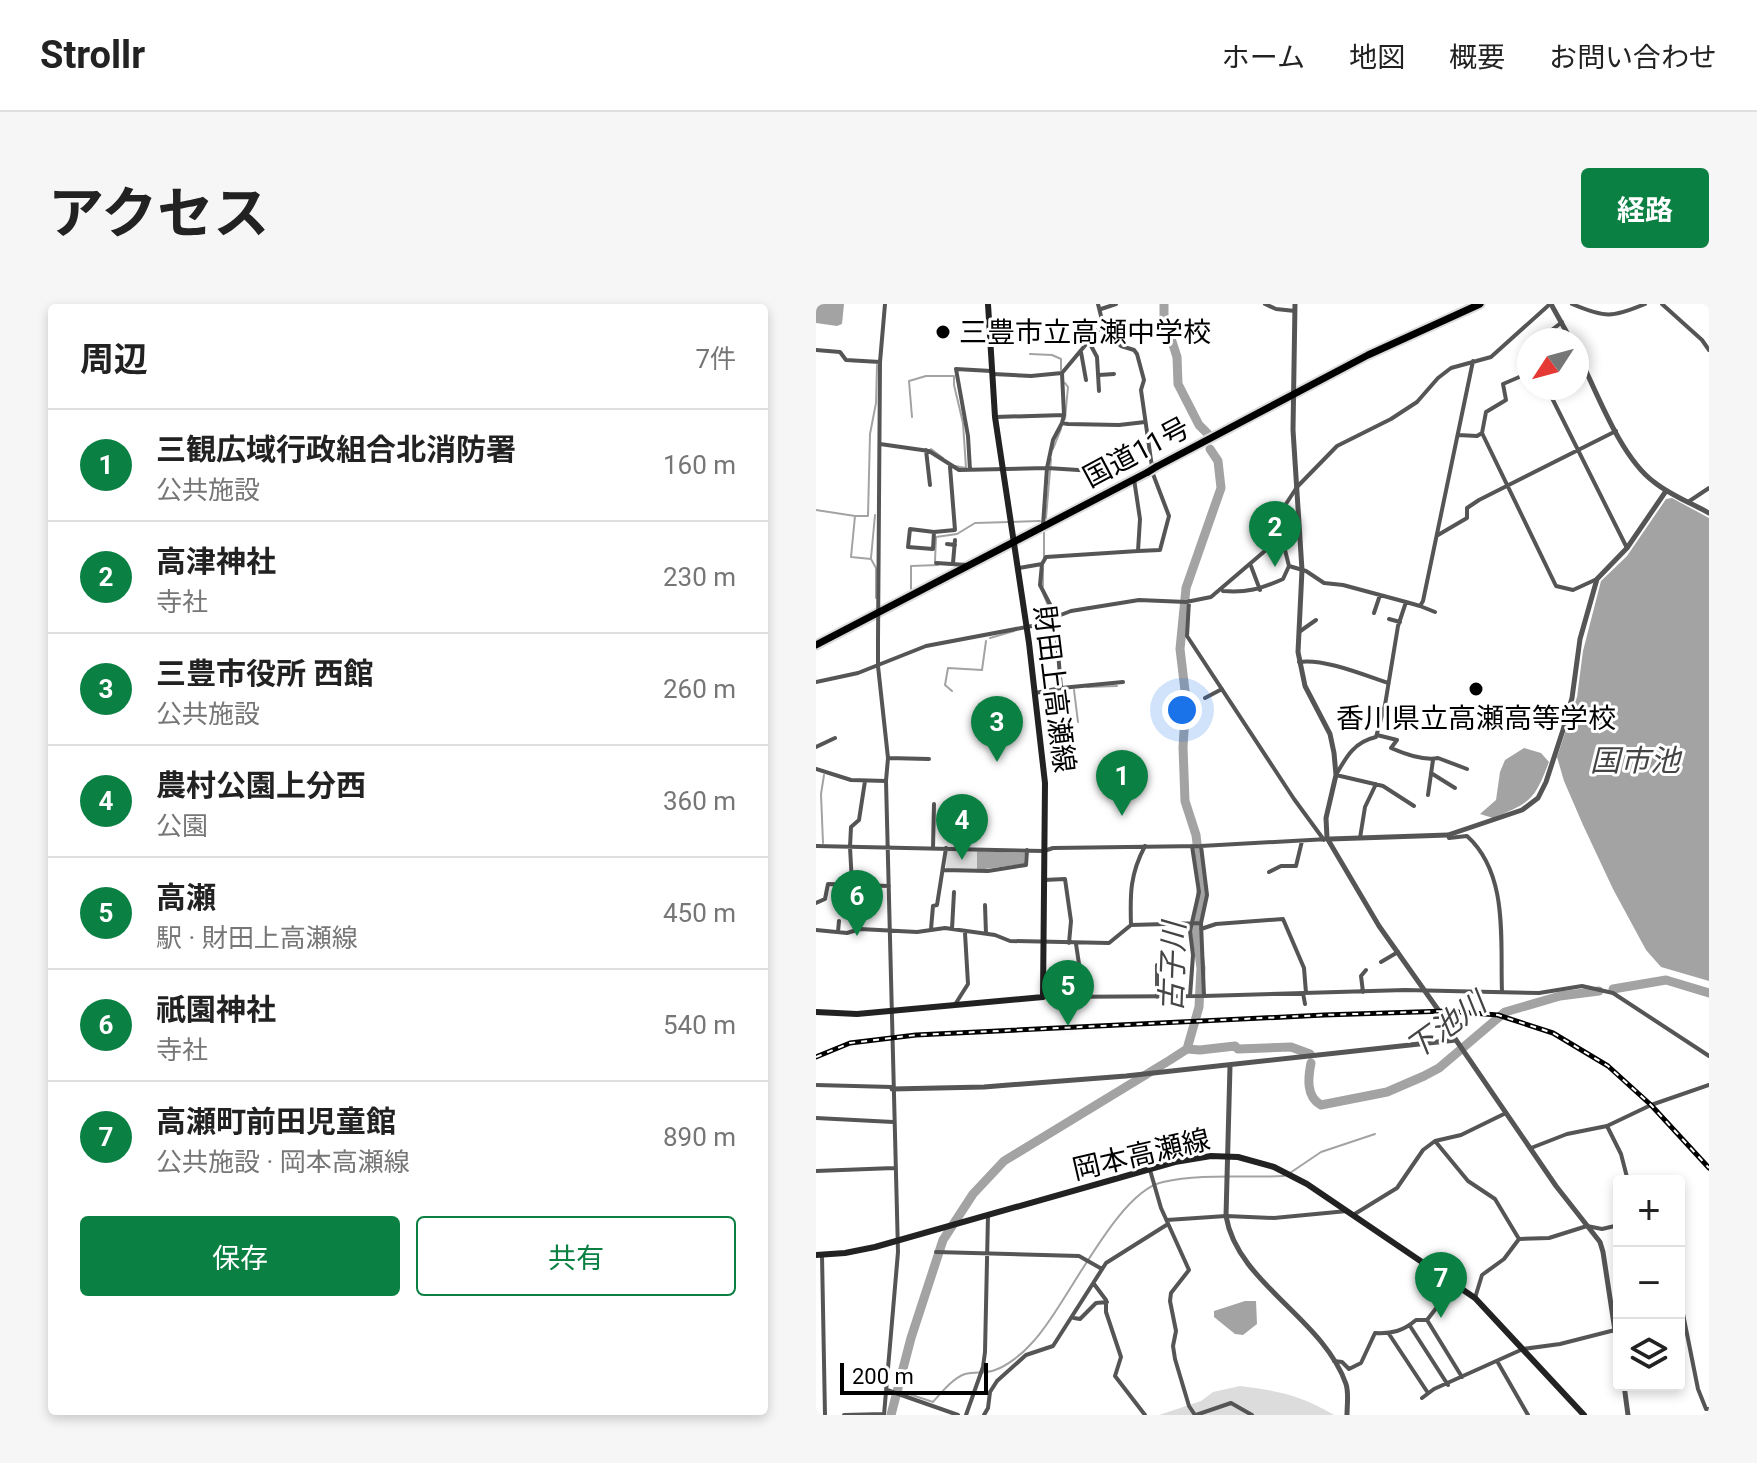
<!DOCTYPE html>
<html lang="ja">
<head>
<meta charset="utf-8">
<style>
  body { margin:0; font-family:Roboto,"Noto Sans JP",sans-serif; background:#f6f6f6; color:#222 }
  .controls { position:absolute; right:24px; bottom:24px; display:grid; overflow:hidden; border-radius:8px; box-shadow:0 4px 12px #0003 }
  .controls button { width:72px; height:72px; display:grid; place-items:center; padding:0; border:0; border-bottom:2px solid #e0e0e0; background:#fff; color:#222; font:40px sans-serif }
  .compass { position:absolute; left:701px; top:24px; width:72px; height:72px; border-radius:50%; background:#fff; box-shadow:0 4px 12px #0003; rotate:234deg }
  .scale { position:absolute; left:24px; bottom:20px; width:148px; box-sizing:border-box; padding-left:8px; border:4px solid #000; border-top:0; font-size:22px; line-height:28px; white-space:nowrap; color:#000; -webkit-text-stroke:6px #fff; paint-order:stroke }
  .you { position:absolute; left:366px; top:406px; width:28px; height:28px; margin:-20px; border:6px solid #fff; border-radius:50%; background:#1a73e8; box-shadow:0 0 0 12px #1a73e833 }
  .badge { display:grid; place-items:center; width:52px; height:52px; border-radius:50%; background:#0b8043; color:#fff; font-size:26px; font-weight:700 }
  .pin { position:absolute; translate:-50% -66px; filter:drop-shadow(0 2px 4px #0008) }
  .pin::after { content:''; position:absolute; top:42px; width:28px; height:24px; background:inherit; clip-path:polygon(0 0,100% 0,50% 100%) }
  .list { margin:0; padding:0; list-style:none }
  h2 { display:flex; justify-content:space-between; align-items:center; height:104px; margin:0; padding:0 32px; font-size:34px }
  h2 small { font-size:26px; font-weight:400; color:#767676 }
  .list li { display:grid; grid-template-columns:52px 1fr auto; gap:24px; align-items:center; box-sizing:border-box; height:112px; padding:0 32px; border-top:2px solid #e0e0e0 }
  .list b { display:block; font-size:30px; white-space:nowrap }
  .list p { margin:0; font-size:26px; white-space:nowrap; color:#767676 }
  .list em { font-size:26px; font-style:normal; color:#767676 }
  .actions { display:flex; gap:16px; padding:24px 32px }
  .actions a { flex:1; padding:18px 0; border:2px solid #0b8043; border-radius:8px; text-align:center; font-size:28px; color:#0b8043 }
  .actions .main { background:#0b8043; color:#fff }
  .icon { flex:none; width:44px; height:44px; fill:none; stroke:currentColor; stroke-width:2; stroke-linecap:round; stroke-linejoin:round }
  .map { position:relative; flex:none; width:893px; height:1111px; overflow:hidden; border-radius:8px }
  header { display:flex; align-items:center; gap:48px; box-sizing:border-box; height:112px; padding:0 40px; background:#fff; border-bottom:2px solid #e0e0e0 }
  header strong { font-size:38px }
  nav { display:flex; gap:44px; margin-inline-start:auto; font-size:28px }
  .intro { display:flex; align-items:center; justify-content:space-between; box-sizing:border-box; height:192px; padding:0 48px }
  h1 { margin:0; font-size:56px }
  .button { padding:20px 36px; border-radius:8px; background:#0b8043; color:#fff; font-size:28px; font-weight:700 }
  main { display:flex; gap:48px; padding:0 48px }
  aside { flex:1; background:#fff; border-radius:8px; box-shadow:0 4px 12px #0003 }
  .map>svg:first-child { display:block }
</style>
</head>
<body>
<header>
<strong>Strollr</strong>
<nav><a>ホーム</a><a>地図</a><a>概要</a><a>お問い合わせ</a></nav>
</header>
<div class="intro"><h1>アクセス</h1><a class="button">経路</a></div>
<main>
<aside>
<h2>周辺<small>7件</small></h2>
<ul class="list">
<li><span class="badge">1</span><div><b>三観広域行政組合北消防署</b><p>公共施設</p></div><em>160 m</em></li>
<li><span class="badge">2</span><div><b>高津神社</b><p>寺社</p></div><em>230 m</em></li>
<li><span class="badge">3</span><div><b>三豊市役所 西館</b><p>公共施設</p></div><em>260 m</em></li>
<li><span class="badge">4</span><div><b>農村公園上分西</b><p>公園</p></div><em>360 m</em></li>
<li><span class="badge">5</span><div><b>高瀬</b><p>駅 · 財田上高瀬線</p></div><em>450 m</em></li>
<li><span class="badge">6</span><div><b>祇園神社</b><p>寺社</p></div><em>540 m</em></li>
<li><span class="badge">7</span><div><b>高瀬町前田児童館</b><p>公共施設 · 岡本高瀬線</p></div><em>890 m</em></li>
</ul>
<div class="actions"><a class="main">保存</a><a>共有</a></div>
</aside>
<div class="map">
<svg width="893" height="1111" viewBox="0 0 893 1111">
  <rect width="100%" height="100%" fill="#fff"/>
  <path fill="#dcdcdc" d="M131 547H161V566L130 565Z
    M424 1082C463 1087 484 1091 518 1111H343L385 1097 397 1088Z"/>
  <path fill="#a3a3a3" d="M0 0H28L26 20 21 22 0 19Z
    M856 194 893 214V677L845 663 830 646 797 585 767 521 748 477 741 453 761 393 767 347 785 277 811 252 850 195Z
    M708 444 725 449 733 458C718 497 715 498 677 514L664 510 680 496 684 468 689 456Z
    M161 547 209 549 208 560 161 566Z
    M429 997H440L441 1020 427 1031 419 1030 398 1013V1007Z"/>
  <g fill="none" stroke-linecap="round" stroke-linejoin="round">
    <path stroke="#a3a3a3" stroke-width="2" d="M214 50 236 51 245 55V66
      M249 79 252 83 249 115
      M96 113 93 77 110 72H138V81L147 119 150 164 139 162
      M115 145 127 154
      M237 145 245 125
      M0 206 39 212 35 253 55 255 60 264V294
      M39 212H52L54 130 60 99 61 61
      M230 214 235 155
      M228 225V254
      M55 254 59 211
      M119 257 120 233 141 230 159 219 224 217
      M227 282V265
      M95 286V262L122 261
      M227 289 236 312
      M174 334 198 327
      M271 383 301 382
      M258 386 262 418
      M136 387 129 381 132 364 166 366 170 337
      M7 539 5 490 8 471
      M474 869 505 848 559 830
      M81 1086 117 1098C125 1089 137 1074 149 1070 159 1067 170 1070 179 1066 191 1062 206 1050 214 1041 250 1005 299 888 347 878 386 869 428 874 468 872"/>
    <path stroke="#a3a3a3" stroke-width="9" d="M348 0V13L361 53 362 80 383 121 392 130
      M797 685 850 676 893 689
      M371 745 384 746 419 742 422 745 475 743 494 750
      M495 759C492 774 490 793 505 801L571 788 608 772 623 764 689 708 744 692 783 687
      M75 1111 95 1034 127 936 157 890 188 857 354 756 371 745 383 703 385 664 380 627 386 580 380 531 369 497 367 443 370 395 364 345 370 284 405 184 402 157 394 145"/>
    <g stroke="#dbdbdb" stroke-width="11">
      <path id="trunk" d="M340 163 552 51 664 0
        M0 341 332 168"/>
    </g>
    <path stroke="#555" stroke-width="4" d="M282 0 287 20 299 36 305 42 318 46 321 50 328 76 325 86 337 170 353 212 344 246 322 247
      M449 0 460 5 479 7
      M756 0C789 14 796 14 829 0
      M846 0 886 36 893 46
      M285 5 300 0
      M723 36 746 18
      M273 38 281 53 283 87
      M0 46 24 48 30 56 64 58
      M265 48 270 76
      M713 56 710 59 708 71 687 80 690 96 670 108 666 129 740 282 757 286 781 275
      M246 69 248 111
      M177 70 215 72 246 69 287 20
      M283 71 298 70
      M731 84 811 244
      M179 113 248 111 246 119 252 120 303 121 329 118
      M642 131 661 132 666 129
      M64 140 113 147 143 166 231 164 237 136 246 119
      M110 146 114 181
      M154 166 152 132 140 65 175 67
      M872 198 893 184
      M227 221 231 164 278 167V164
      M449 223 456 230 463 232
      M118 228 117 245 92 243 94 225 118 228 139 226 134 163
      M622 231 651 214V204L663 196 800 127
      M463 235 467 238 473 262 490 267 508 279 527 281 590 298
      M131 240 139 241
      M120 259 151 261
      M137 259 139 236
      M226 260 230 253 322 247 324 215 318 175
      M435 262 444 286
      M203 264 226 260 224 281 240 312
      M407 287C430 289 445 285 467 275L473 262
      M373 297 371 332 478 495 508 536
      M604 302 619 308
      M558 309 564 291
      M236 315 241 336 245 384
      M573 315 584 318
      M483 328 500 316
      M483 358C507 354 548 371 572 379
      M0 378 42 369 110 342 216 322 255 307 323 296 370 298 395 293 463 235 464 212 468 203 481 183 521 142 575 115 601 98 622 74 635 64 675 53 734 0
      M219 389 245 384 307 378
      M389 394 406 385
      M561 431 581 436 575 444C589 450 607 457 622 454L651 465
      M0 443 19 434
      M72 454 113 455
      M0 465 35 476 70 477
      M615 469 639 484
      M612 491 617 456
      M598 502 567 482 520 471C530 453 538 438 560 433L569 401 582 322 590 298 604 302 607 297 657 57
      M632 531 633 534 651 532C693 570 684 637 686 688
      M544 534 549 503 560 480
      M0 542 228 547 237 544 385 542 512 535
      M385 542 391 591 385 619 388 692
      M34 543 35 523 43 516 49 477
      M34 543 36 580
      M117 544 118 500
      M128 566 172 567 210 561 211 546
      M453 568 465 562H480L486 537
      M228 576 249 575 255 617 253 639
      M0 599 9 595 12 580 73 582
      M169 601 170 630
      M315 621C314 590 314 570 329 542
      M115 625 117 602 121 601 130 544
      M136 625 138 588
      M385 625 400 620 467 615 488 664 490 689
      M0 626 31 629 44 625 101 628 129 624 179 631 194 637 293 639 315 621 385 619
      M22 628 23 617
      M260 640 268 693
      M565 658 582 648
      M547 688 545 672 550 666
      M487 689 489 700
      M374 692 377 651 374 627 383 588 376 542
      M228 693 388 692 589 686 723 689 766 682 797 689 893 752
      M341 693V661
      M140 699 152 680 149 629
      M0 781 76 783
      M0 814 77 818
      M791 822 805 850 812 877
      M619 837 652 877 679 895 703 935
      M715 844 751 830 791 822 835 801 893 781
      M334 866 345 904 373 966 355 989 354 997 360 1027 357 1042 359 1055 373 1102 379 1111
      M0 867 78 864
      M537 911 581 884 607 846 619 837 645 831 690 809
      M351 916 410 912 458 914 531 907
      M120 948 263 952 286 965
      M6 951 9 1111
      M278 980 290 996V1008L305 1053 299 1072 329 1111
      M863 990 882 1085 890 1105H893
      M659 994 666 971 688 955 703 935 733 934 771 922 786 925 803 921
      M258 1014 264 1015 280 999 291 998
      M611 1016 646 1073
      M594 1022 632 1081
      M573 1030 612 1089
      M518 1057 526 1058 533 1065 545 1059 559 1029C576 1030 587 1027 600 1016H611L639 980
      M681 1057 712 1111
      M71 1086 142 1111
      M606 1094 618 1085 707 1045 744 1040 799 1026
      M28 1111 68 1110
      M68 1111 82 948 70 477 72 454 62 362V336L64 58 69 0
      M150 1111 167 1063 169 1048 172 911
      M168 1111 172 1104 174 1088 181 1077 210 1051 237 1042 290 959 352 920
      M380 1111 415 1099 436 1111"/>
    <path stroke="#555" stroke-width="5" d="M479 0 477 126 486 266 482 348 489 382 514 430 518 449 520 471 510 514 511 534 563 622 623 707 640 736 740 882 784 938 787 948 803 1053
      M735 0 755 36
      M761 48C780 86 804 153 838 178 854 191 875 199 893 209
      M514 535 632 531 706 506 722 494 730 478 747 426 756 394 764 335 781 275 811 244 850 187
      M414 762 410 912C421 979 507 1014 530 1080 533 1089 531 1101 531 1111
      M76 785 168 783 310 772 640 736
      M808 1081 812 1111"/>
    <path stroke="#222" stroke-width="6" d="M0 708 41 710 227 693 229 479 213 339 179 113 172 0
      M0 951 29 949 59 943 359 858 395 852 422 853 458 863 491 880 659 994 768 1111"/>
    <use href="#trunk" stroke="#000" stroke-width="7"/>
    <g stroke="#000" stroke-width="5">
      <path id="rail" d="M0 753 34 739 100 731 508 711 631 707 682 711 737 729 792 762 835 801 893 864"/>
    </g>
    <use href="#rail" stroke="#fff" stroke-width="2" stroke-dasharray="6" stroke-linecap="butt"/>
    <g stroke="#dbdbdb" stroke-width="11" stroke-linecap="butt">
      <path id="trunk-bridge" d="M332 168 340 163"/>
    </g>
    <use href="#trunk-bridge" stroke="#000" stroke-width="7"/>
  </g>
  <g fill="#000" stroke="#fff" stroke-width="3">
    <circle cx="127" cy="28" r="8"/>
    <circle cx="660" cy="385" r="8"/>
  </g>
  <g text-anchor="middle" stroke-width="6" stroke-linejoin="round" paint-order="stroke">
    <g font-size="28" fill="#000" stroke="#fff" text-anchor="start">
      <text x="143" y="38">三豊市立高瀬中学校</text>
      <text x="660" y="424" text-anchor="middle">香川県立高瀬高等学校</text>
    </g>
    <g font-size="28" fill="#000" stroke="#fff">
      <text transform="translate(320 148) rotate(-28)" y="10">国道11号</text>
      <text transform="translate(239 385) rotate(83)" y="10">財田上高瀬線</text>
      <text transform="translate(325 850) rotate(-13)" y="10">岡本高瀬線</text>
    </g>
    <g font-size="30" font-style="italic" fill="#444" stroke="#fff">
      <text x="819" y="467">国市池</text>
      <text transform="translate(357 663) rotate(-88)" y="10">古子川</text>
      <text transform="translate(630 722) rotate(-36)" y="10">下池川</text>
    </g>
  </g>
</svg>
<div class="controls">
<button>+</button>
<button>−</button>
<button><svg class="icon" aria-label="layers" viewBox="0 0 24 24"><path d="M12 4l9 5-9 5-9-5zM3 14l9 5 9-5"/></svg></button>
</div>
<svg class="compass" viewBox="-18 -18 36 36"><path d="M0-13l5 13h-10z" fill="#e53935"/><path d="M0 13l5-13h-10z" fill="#767676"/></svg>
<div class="scale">200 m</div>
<div class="you"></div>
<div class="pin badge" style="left:306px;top:512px">1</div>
<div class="pin badge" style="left:459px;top:263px">2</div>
<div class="pin badge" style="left:181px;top:458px">3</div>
<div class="pin badge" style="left:146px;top:556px">4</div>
<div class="pin badge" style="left:252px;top:722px">5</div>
<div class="pin badge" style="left:41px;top:632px">6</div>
<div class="pin badge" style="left:625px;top:1014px">7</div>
</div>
</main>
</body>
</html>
